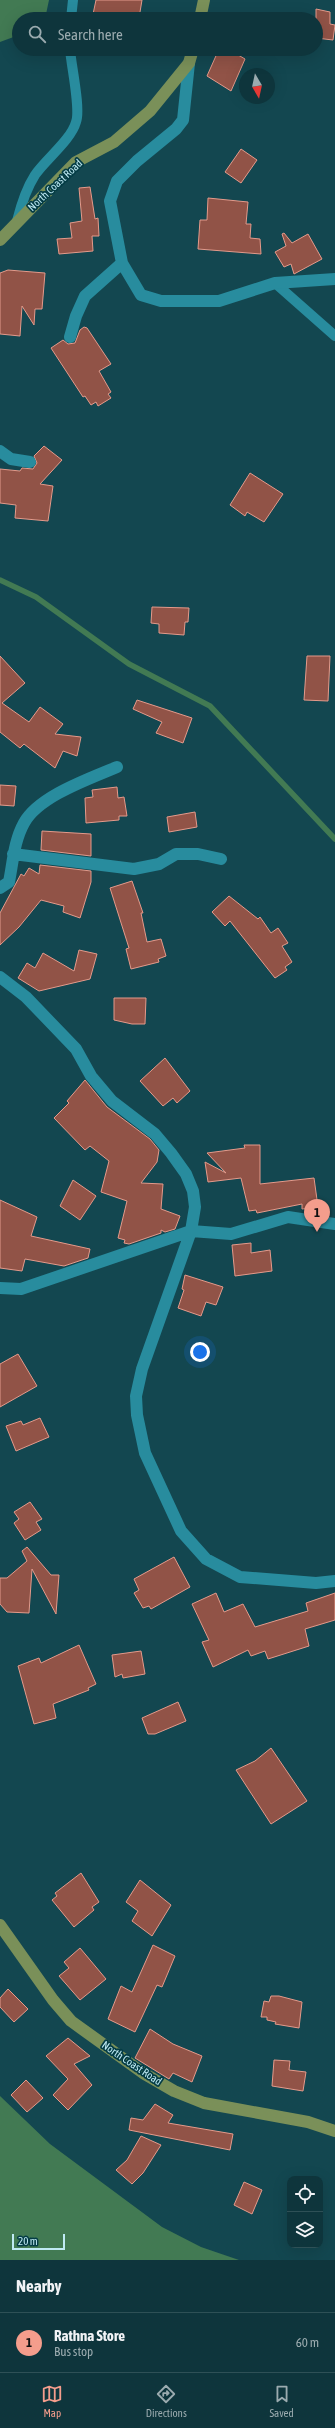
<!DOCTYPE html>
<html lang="en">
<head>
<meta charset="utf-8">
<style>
  body { margin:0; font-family:"Asap Condensed",sans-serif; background:#1c4047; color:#f1f3f6 }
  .controls { position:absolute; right:12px; bottom:12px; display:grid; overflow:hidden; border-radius:8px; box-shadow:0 4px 16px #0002 }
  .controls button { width:36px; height:36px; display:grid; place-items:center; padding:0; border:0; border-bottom:1px solid #2e5056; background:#0e353c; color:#f1f3f6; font:20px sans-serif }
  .compass { position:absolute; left:239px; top:68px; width:36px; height:36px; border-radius:50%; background:#0e353c; box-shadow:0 4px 16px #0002; rotate:171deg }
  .scale { position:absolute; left:12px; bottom:10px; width:53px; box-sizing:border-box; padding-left:4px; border:2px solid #bfeaf3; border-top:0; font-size:11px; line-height:14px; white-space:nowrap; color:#bfeaf3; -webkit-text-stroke:3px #043c45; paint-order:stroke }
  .you { position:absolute; left:200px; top:1352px; width:14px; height:14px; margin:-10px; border:3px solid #fff; border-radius:50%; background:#1a73e8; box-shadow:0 0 0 6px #1a73e833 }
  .badge { display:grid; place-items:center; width:26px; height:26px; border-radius:50%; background:#f49d8c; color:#111; font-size:13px; font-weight:700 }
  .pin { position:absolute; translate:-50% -33px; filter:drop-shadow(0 1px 2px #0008) }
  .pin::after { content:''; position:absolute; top:21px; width:14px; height:12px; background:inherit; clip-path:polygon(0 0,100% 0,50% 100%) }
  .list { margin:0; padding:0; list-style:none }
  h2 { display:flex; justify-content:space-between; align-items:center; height:52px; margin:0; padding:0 16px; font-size:17px }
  h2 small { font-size:13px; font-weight:400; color:#9babaf }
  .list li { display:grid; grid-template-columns:26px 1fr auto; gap:12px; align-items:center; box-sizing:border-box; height:60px; padding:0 16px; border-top:1px solid #2e5056 }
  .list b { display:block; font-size:15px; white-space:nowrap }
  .list p { margin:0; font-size:13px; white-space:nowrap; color:#9babaf }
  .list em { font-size:13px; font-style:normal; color:#9babaf }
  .icon { flex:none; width:22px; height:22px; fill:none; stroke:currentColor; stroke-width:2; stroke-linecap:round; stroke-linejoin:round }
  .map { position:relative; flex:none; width:335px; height:2260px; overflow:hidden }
  .search { position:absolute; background:#0e353c; box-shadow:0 4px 16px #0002; left:12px; right:12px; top:12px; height:44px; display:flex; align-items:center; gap:10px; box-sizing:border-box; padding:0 14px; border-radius:22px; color:#9babaf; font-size:15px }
  .sheet { height:112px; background:#0e353c }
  nav { display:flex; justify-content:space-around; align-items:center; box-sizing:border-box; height:56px; border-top:1px solid #2e5056; background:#0e353c; font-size:11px; color:#9babaf }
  nav a { display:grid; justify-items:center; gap:2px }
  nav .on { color:#f49d8c }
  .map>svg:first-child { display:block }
</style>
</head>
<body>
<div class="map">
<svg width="335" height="2260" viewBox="0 0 335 2260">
  <rect width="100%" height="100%" fill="#134750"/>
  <path fill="#427a53" d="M0 0H49L45 19H19V35L0 42Z
    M0 2096 50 2144 162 2227 201 2247 239 2260H0Z"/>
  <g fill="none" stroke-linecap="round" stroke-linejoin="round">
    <path stroke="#427a53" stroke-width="5.5" d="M0 580 36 597 129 664 210 706 335 839"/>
  </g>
  <path fill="#915347" stroke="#e49a8b" d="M96 0H142L139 18 128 16 127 19H92Z
    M316 9 330 12V24L335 25 333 40 316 38Z
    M219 49H228L245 59 231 91 207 76Z
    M241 149 257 160 241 183 225 172Z
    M90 187 95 219 98 218 99 236H92L93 251 59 254 57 239 72 238 70 223 82 221 79 188Z
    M208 198 248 202 246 224H251L250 238 260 239 261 254 198 249 200 220H207Z
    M284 233 292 243 308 234 322 259 294 274 291 264 284 267 275 252 286 246 282 234Z
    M8 270 45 273 42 309H35L34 325 22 306 20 336 0 334V273Z
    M84 327 87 328 111 364 99 371 111 392 108 394 111 398 98 406 96 402 91 405 85 396 83 397 51 348 63 340 68 344 75 343 80 330Z
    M44 446 62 460 40 484 53 486 48 521 15 518 16 505 0 503V469L20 471 22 468 33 469 37 463 34 456Z
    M250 473 283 494 264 522 247 512 245 516 230 505Z
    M152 607 189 608 188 622H185L184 635 159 633V624L151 623Z
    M0 656 25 683 2 703 29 722 40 707 63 724 55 734 81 737 77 756 63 751 55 768 24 744 20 748 0 732Z
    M307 656H330L328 701 304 700Z
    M137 700 192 718 183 743 156 733 162 722 133 709Z
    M0 785 16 786 14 806 0 805Z
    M117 787 118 798 124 797 127 816H119V820L86 823 85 798 93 797 92 790Z
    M195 812 197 827 169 832 167 817Z
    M42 831 91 834V856L41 850Z
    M40 865 91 871V882L80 918 63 912 64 906 41 900 19 927 0 945V913L21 874 24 876 29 868 39 874Z
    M132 881 143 913H141L147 942 161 939 166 956 158 959 159 962 131 969 126 949 129 948 110 888Z
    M229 896 258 919 260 917 271 933 278 928 288 943 282 946 292 962 285 967 287 970 275 978 230 921 225 926 212 912Z
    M79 950 97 954 90 979 39 991 18 978 27 963 35 968 43 953 74 971Z
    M114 998H146L145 1024H132L114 1020Z
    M165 1058 190 1091 177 1103 173 1098 163 1106 140 1081Z
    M85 1080 107 1107 150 1139 159 1150 157 1162 141 1183 163 1184 161 1209 180 1216 175 1229 165 1232 161 1230V1233L129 1244 124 1243 125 1240 118 1238 127 1201 101 1192 109 1161 90 1146 85 1150 54 1118 69 1103 67 1101Z
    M244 1145H260V1184L314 1178 318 1207 302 1209V1204L257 1213 256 1210 249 1211 241 1178 208 1182 205 1162 226 1173 207 1153 245 1148Z
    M73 1180 96 1196 80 1220 60 1206Z
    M0 1200 37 1217 31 1236 90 1249 88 1258 64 1266 25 1259 22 1271 0 1268Z
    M251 1243V1253L270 1250 272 1271 235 1276 232 1245Z
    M185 1275 223 1287 216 1305 206 1302 201 1316 178 1308 184 1290 182 1289Z
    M18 1354 37 1386 0 1407V1364Z
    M40 1418 49 1437 16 1451 6 1426 21 1421 23 1425Z
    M30 1502 42 1519 36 1522 41 1530 25 1540 14 1523 19 1519 14 1512Z
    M27 1547 51 1575H59L56 1614 32 1569 29 1613 7 1612 0 1604V1578H7L27 1561 22 1551Z
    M174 1557 190 1587 151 1609 149 1606 143 1608 134 1593 139 1590 134 1579Z
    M216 1593 224 1612 243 1604 255 1627 308 1611 306 1603 335 1593V1620L305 1629 309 1646 268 1659 265 1651 251 1656 248 1650 213 1667 202 1642 209 1640 192 1604Z
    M79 1645 96 1684 88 1688 89 1690 53 1704 56 1718 34 1724 18 1666 39 1658 41 1663Z
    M141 1651 145 1674 123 1678 122 1674 115 1677 112 1655Z
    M178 1702 186 1721 155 1734H148L142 1718Z
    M271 1748 307 1801 271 1824 236 1770 255 1761Z
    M81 1873 99 1902 92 1907 94 1910 74 1927 52 1900 57 1896 55 1893Z
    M140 1880 171 1905 152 1936 132 1921 138 1911 126 1902Z
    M153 1945 175 1956 162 1987 157 1985 135 2032 108 2019 121 1986 132 1992Z
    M80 1948 106 1979 80 2000 59 1976 69 1968 64 1962Z
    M8 1989 28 2009 14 2022 0 2007V1998Z
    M271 1996H279L302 2002 299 2028 275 2024 276 2022 267 2020V2017H261L264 2001 269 2002Z
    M150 2029 173 2044 202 2056 192 2082 173 2073 169 2079 135 2058Z
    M68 2038 90 2056 74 2064 92 2085 68 2110 53 2095 68 2079 46 2056Z
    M274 2060 290 2061 289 2070 306 2072 303 2091 272 2086Z
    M26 2080 43 2098 27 2112 11 2095Z
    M155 2104 173 2115 168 2123 233 2134 230 2150 129 2130 131 2118 143 2120Z
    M141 2136 161 2145 143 2173 132 2184 116 2170 127 2160Z
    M244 2182 262 2190 252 2214 234 2205Z"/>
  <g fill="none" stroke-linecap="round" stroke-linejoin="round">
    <path stroke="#288c9e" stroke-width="10" d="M71 19 73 0
      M17 221C21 205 26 189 35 175 46 159 71 140 76 122 81 109 71 65 70 49
      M275 283 335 336"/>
    <path stroke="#288c9e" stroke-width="12" d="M189 63 183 120 176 129 137 161 117 181 110 201 122 263 141 295 161 301H219L275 283 335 279
      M70 337 76 316 85 296 122 263
      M0 451 11 459 30 462
      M13 854 134 869 159 864 176 854H198L221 859
      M0 888 9 882C13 862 14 841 24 823 39 796 89 779 117 767
      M0 977 26 997 76 1049 91 1076 112 1101 155 1134 171 1153 186 1174 193 1191 195 1207 191 1231 142 1369 136 1396 137 1415 145 1453 181 1531 206 1559 240 1577 316 1583 335 1581
      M0 1288 21 1289 191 1231 231 1234 288 1217 335 1224"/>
    <path stroke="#7a9059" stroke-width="12" d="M200 19 204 0
      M0 240 76 162 114 142 150 111 189 63 193 49
      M0 1925 53 2000 71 2021 143 2073 174 2091 204 2103 308 2122 335 2131"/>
  </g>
  <g text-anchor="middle" stroke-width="3.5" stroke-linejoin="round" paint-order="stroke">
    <g font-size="11" fill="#bfeaf3" stroke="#043c45">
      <text transform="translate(55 185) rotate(-43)" y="4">North Coast Road</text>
      <text transform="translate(132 2063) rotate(34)" y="4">North Coast Road</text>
    </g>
  </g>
</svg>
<div class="controls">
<button><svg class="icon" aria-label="locate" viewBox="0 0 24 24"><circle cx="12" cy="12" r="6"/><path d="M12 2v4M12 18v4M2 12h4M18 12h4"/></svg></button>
<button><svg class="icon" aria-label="layers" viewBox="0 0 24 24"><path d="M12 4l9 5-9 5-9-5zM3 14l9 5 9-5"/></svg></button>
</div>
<svg class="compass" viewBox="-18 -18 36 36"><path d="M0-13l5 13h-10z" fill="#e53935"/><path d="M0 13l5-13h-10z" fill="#9babaf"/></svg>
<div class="scale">20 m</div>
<div class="you"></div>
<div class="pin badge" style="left:317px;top:1232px">1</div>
<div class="search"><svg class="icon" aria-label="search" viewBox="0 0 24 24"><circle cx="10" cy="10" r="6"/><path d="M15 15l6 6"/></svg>Search here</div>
</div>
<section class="sheet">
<h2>Nearby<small></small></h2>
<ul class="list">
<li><span class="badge">1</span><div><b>Rathna Store</b><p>Bus stop</p></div><em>60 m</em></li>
</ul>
</section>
<nav>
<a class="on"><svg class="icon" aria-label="map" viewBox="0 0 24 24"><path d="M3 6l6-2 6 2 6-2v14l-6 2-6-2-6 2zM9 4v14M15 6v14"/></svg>Map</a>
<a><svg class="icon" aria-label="directions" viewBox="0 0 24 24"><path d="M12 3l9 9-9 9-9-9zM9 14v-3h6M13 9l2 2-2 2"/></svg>Directions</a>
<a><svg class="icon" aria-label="saved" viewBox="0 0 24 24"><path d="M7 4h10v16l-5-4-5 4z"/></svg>Saved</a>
</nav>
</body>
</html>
